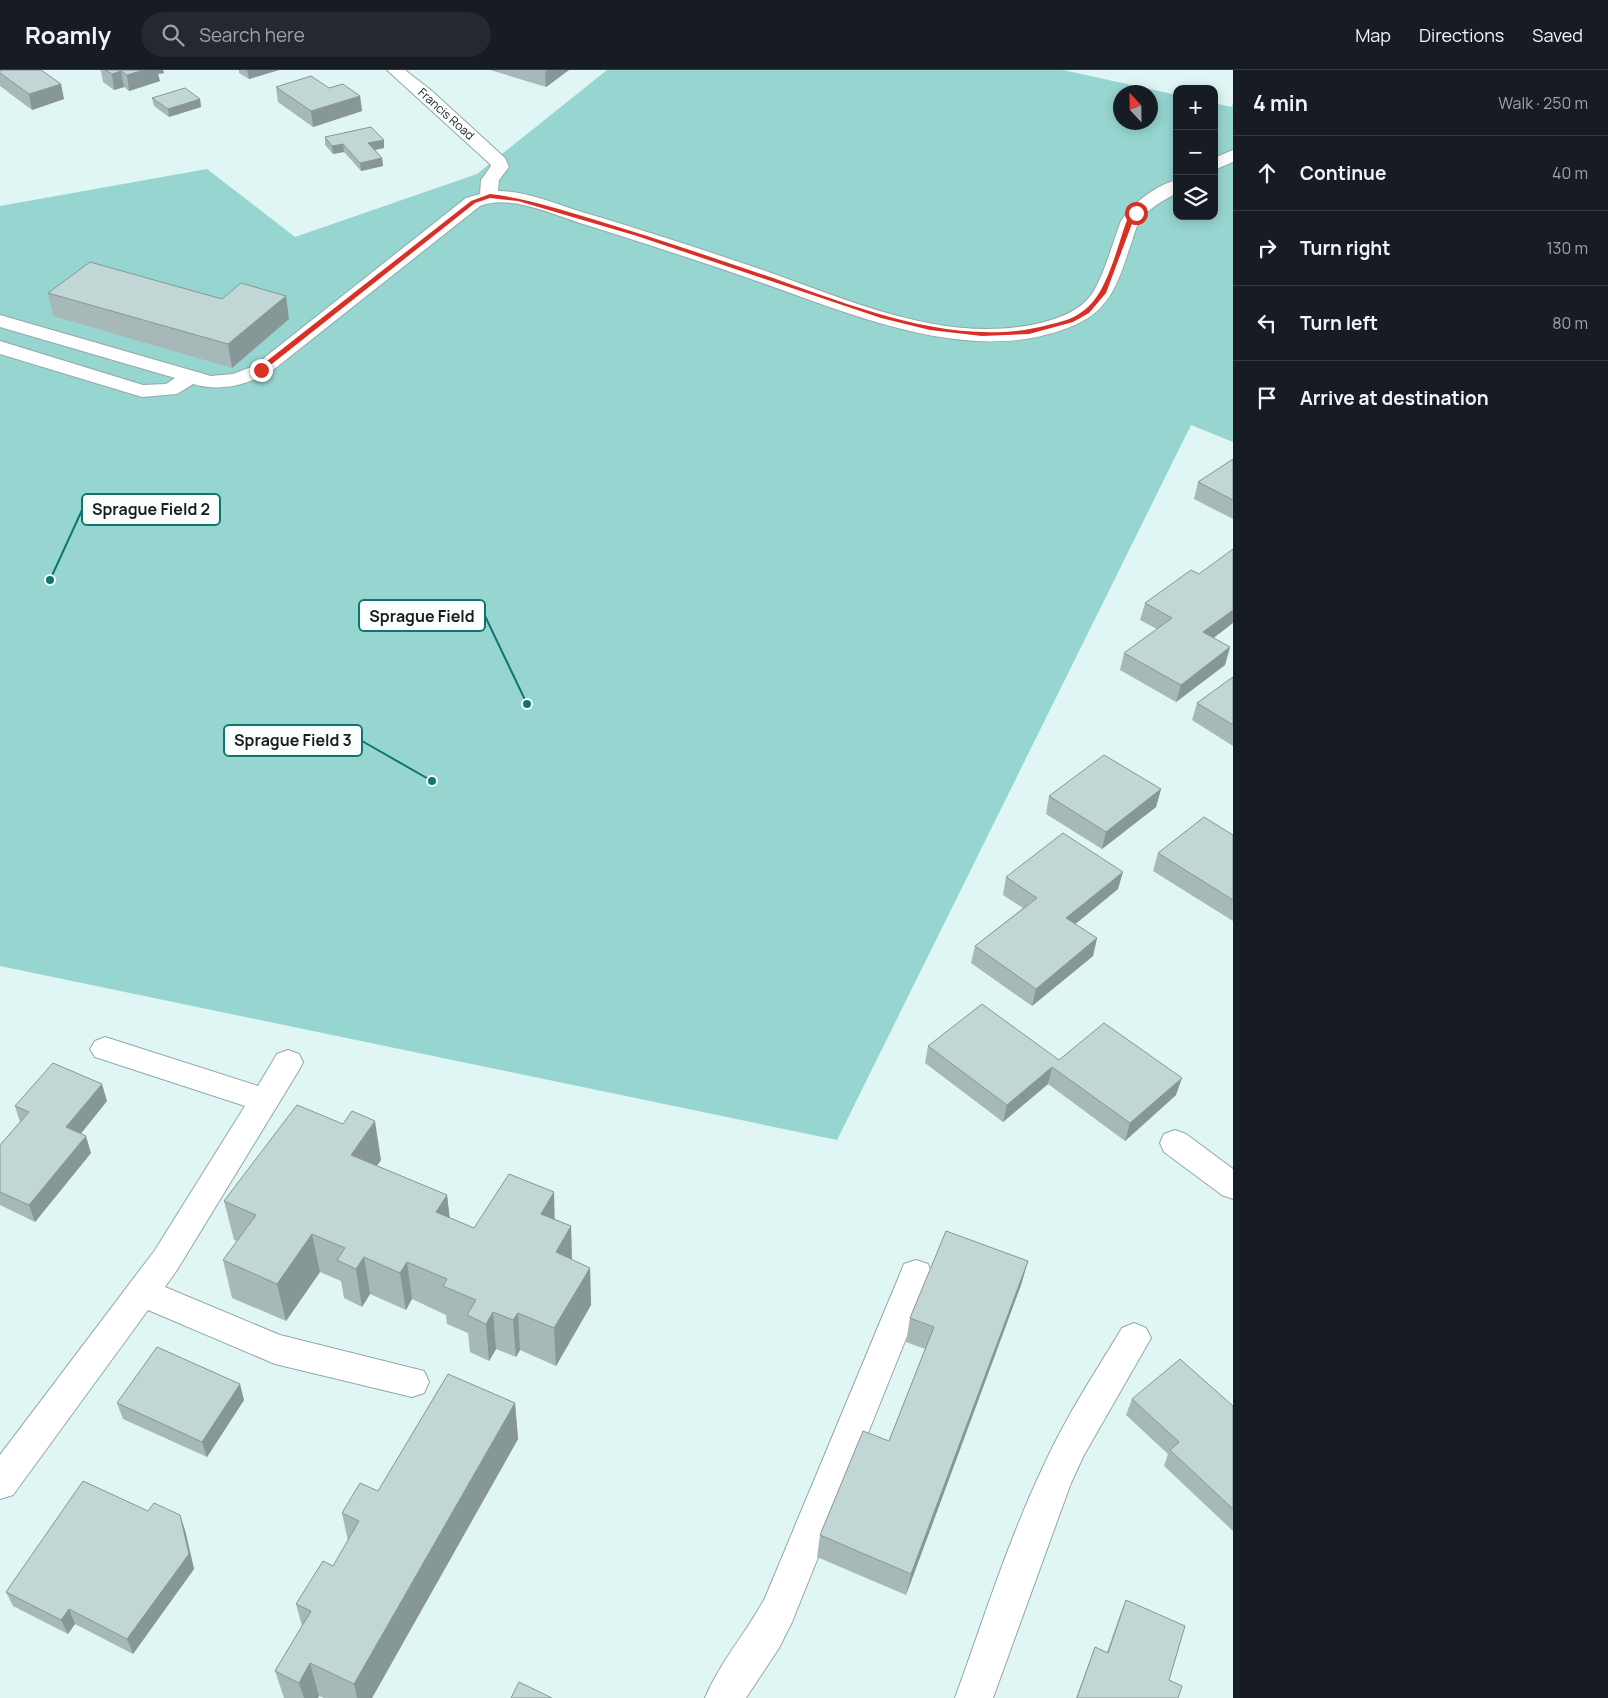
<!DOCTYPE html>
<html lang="en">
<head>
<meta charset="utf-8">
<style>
  body { margin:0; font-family:Manrope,sans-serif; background:#242831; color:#f1f3f6 }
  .controls { position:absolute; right:15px; top:15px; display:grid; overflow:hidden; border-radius:10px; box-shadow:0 2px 12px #0003 }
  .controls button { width:45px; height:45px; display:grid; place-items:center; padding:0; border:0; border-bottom:1px solid #363941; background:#171b24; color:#f1f3f6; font:25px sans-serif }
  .compass { position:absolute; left:1113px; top:15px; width:45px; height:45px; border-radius:50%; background:#171b24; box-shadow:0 2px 12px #0003; rotate:338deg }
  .stop { position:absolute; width:15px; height:15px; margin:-11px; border:4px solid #d93025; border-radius:50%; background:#fff }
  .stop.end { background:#d93025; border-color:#fff; box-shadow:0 1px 5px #0008 }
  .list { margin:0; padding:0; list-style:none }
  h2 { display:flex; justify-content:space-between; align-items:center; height:65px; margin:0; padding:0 20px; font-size:21px }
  h2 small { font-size:16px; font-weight:400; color:#9ea1a6 }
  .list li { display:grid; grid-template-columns:32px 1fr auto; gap:15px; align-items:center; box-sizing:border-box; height:75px; padding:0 20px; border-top:1px solid #363941 }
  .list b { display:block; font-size:19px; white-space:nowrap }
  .list em { font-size:16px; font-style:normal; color:#9ea1a6 }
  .icon { flex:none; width:28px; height:28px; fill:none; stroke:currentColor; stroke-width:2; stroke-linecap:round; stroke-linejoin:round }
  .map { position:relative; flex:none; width:1233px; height:1628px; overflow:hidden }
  header { display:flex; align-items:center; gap:30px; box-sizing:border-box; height:70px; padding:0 25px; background:#171b24; border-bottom:1px solid #363941 }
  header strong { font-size:24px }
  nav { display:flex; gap:28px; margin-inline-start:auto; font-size:18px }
  .search { width:350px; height:45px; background:#242831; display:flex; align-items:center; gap:12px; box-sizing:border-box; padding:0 18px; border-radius:28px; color:#9ea1a6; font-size:19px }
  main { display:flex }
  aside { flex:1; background:#171b24 }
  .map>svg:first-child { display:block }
</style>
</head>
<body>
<header>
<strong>Roamly</strong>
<div class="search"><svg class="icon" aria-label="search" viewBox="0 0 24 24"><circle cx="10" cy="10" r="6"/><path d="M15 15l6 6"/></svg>Search here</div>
<nav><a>Map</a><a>Directions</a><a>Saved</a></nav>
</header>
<main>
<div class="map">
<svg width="1233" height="1628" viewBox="0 0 1233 1628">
  <rect width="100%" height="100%" fill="#dff6f4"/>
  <path fill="#97d5d1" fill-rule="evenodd" d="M607 0H1063L1177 25V146H1214V33L1231 37 1233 34V372L1191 355 837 1070 0 896V136L207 99 295 167 477 104ZM1120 22H1150V52H1120Z"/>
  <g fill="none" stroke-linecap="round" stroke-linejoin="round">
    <g stroke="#93a8a6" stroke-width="2">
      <path id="minor" d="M387 0H405L432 21 505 88 509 97 499 110 498 121C526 121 556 134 582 142 639 159 695 177 751 196 841 226 939 275 1036 254 1054 250 1073 244 1087 230 1101 217 1113 171 1121 151 1133 133 1156 115 1177 110V123C1164 130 1147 139 1139 152 1136 157 1134 165 1132 171 1120 205 1114 237 1077 254 976 300 851 244 754 210 696 190 638 171 580 153 551 144 509 124 480 136L268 304C243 315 220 322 193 314L177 324 142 327 0 284V271L143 315 166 314 175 308 0 257V245L211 306 233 304 254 296 466 128 480 124 481 110 491 96 490 94Z
        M1233 80V92L1214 100V88Z
        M105 967 258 1016 277 984 288 980 299 984 303 992 299 1000 177 1200 165 1217 280 1265 424 1301 429 1312 424 1323 412 1327 275 1294 148 1240 13 1425 0 1429V1385L155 1180 245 1036 95 987 90 979 95 971Z
        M1175 1060 1186 1064 1233 1099V1129L1222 1125 1164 1082 1160 1073 1164 1064Z
        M916 1190 928 1194 932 1204 792 1552 779 1578 746 1628H705C720 1592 747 1562 765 1528L900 1204 904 1194Z
        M1134 1253 1146 1258 1151 1268 1084 1385 1071 1413 993 1628H955C983 1551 1008 1471 1043 1397 1065 1348 1095 1303 1122 1258Z"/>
    </g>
    <use href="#minor" fill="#fff" fill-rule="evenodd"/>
  </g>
  <path fill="#a6b9b8" d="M0 0 64 29 32 40 0 16Z
    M100 0H163L164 3 158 4 160 11 129 21 124 17 114 20 103 12 101 1Z
    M239 0H279L249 9 239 3Z
    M490 0H569L546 17Z
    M276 17 329 18 360 26 362 41 313 57 278 32Z
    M152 28 200 29 201 37 169 47 154 36Z
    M325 67 384 70V78L375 80 382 88 383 96 361 101 344 82 333 84 325 75Z
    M48 223 222 229 289 249 232 298 53 246Z
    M1233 389V449L1194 429 1198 412Z
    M1145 533 1230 577 1225 595 1176 632 1120 600 1124 583 1157 559 1140 550Z
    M1233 607V676L1192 650 1197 633Z
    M1161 719 1156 737 1102 779 1046 744 1049 726Z
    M1233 765V851L1153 801 1158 783Z
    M1006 807 1118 819 1075 854 1097 868 1093 886 1032 936 971 893 975 876 1023 838 1003 825Z
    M928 976 1059 990 1176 1025 1125 1071 1048 1014 1003 1052 925 993Z
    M107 1031 81 1064 91 1083 35 1152 0 1135V1075L20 1052 15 1036Z
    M381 1090 377 1096 447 1125 450 1148 474 1158 555 1149 571 1156 572 1190 590 1198 591 1235 556 1296 520 1280 516 1287 496 1279 489 1291 470 1282 468 1263 447 1254 446 1245 412 1229 406 1240 370 1224 362 1237 344 1228 341 1211 320 1202 286 1251 232 1228 223 1190 237 1171 234 1170 224 1131Z
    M1028 1191 1021 1215 906 1525 817 1487 820 1465 889 1371 925 1279 906 1272 910 1248Z
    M1132 1329 1233 1336V1461L1164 1396 1168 1384 1126 1345Z
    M244 1330 207 1387 123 1349 117 1333Z
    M515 1333 518 1369 372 1628H324L319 1626 318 1628H284L275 1601 302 1556 296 1534 333 1496 348 1471 342 1443 378 1421Z
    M185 1460 194 1499 133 1584 75 1554 68 1564 13 1536 6 1522Z
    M1126 1530 1169 1610 1178 1628H1076L1095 1577 1107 1582 1120 1545Z"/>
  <path fill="#879696" d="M144 0H163L164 3 158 4 160 11 129 21 127 5Z
    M247 0H279L249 9Z
    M548 0H569L546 17 545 2Z
    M121 1 124 17 114 20 112 4Z
    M61 14 64 29 32 40 29 24Z
    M360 26 362 41 313 57 311 41Z
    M200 29 201 37 169 47 168 39Z
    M384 70V78L369 81 368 73Z
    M343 74 344 82 333 84 332 76Z
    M382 88 383 96 361 101 360 93Z
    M286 226 289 249 232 298 228 274Z
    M1233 540V553L1198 580 1203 562Z
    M1230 577 1225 595 1176 632 1181 615Z
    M1161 719 1156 737 1102 779 1106 762Z
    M1123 802 1118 819 1062 865 1066 848Z
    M1097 868 1093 886 1032 936 1036 919Z
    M1052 997 1048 1014 1003 1052 1007 1035Z
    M1182 1008 1176 1025 1125 1071 1130 1053Z
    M102 1014 107 1031 72 1074 66 1057Z
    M375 1051 381 1090 357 1123 351 1085Z
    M86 1066 91 1083 35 1152 29 1135Z
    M554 1122 555 1160 541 1144Z
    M447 1125 451 1163 436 1142Z
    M571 1156 572 1194 556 1182Z
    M312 1164 320 1202 286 1251 277 1214Z
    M364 1187 370 1224 362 1237 356 1199Z
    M1028 1191 1021 1215 906 1525 911 1504Z
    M407 1192 412 1229 406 1240 400 1203Z
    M590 1198 591 1235 556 1296 554 1258Z
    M493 1242 496 1279 489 1291 486 1254Z
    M518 1243 520 1280 516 1287 513 1250Z
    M240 1314 244 1330 207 1387 202 1372Z
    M515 1333 518 1369 372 1628H357L354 1614Z
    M180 1445 185 1460 194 1499 133 1584 127 1569Z
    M69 1539 75 1554 68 1564 61 1550Z
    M310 1593 319 1626 318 1628H304L299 1613Z"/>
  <path fill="#c1d7d6" stroke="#879696" d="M0 0H41L61 14 29 24 0 3Z
    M105 0H144L127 5 121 1 112 4Z
    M311 6 329 18 343 14 360 26 311 41 276 17Z
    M185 18 200 29 168 39 152 28Z
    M371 57 384 70 368 73 382 88 360 93 343 74 332 76 325 67Z
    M90 192 222 229 241 213 286 226 228 274 48 223Z
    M1233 389V430L1198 412Z
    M1233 479V540L1203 562 1230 577 1181 615 1124 583 1172 548 1145 533 1191 500 1199 504Z
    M1233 607V655L1197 633Z
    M1104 685 1161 719 1106 762 1049 726Z
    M1204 747 1233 765V830L1158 783Z
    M1063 763 1123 802 1066 848 1097 868 1036 919 975 876 1037 828 1006 807Z
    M982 934 1059 990 1104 953 1182 1008 1130 1053 1052 997 1007 1035 928 976Z
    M53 993 102 1014 66 1057 86 1066 29 1135 0 1122V1075L29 1042 15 1036Z
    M297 1035 343 1054 352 1041 375 1051 351 1085 447 1125 436 1142 474 1158 509 1104 554 1122 541 1144 571 1156 556 1182 590 1198 554 1258 518 1243 513 1250 493 1242 486 1254 467 1245 476 1230 443 1216 447 1209 407 1192 400 1203 364 1187 356 1199 337 1190 345 1178 312 1164 277 1214 223 1190 256 1145 224 1131Z
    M946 1161 1028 1191 911 1504 820 1465 863 1361 889 1371 934 1257 910 1248Z
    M157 1277 240 1314 202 1372 117 1333Z
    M1180 1289 1233 1336V1439L1170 1380 1179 1372 1132 1329Z
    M448 1304 515 1333 354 1614 310 1593 299 1613 275 1601 311 1541 296 1534 323 1491 333 1496 359 1451 342 1443 360 1413 378 1421Z
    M83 1411 148 1441 154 1433 180 1445 189 1484 127 1569 69 1539 61 1550 6 1522Z
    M1126 1530 1185 1556 1169 1610 1182 1616 1178 1628H1077L1095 1577 1108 1583Z
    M519 1612 552 1628H511Z"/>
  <path fill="#d93025" d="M490 124C524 128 556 138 589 148 645 165 700 183 755 202 845 232 952 281 1048 255 1061 252 1073 249 1083 241 1107 225 1117 177 1127 150L1134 142 1138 143 1133 151 1106 223 1089 243 1073 252 1029 264 982 266 930 260 881 248 637 166 518 131 490 128 475 133 263 301H258V298L471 131Z"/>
  <g text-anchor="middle" stroke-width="4" stroke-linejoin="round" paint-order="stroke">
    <g font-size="12" fill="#161e1e" stroke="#fafffe">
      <text transform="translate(446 44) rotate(42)" y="4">Francis Road</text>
    </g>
  </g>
  <path fill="none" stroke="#0f766e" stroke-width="2" d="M50 510L82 440M527 634L485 546M432 711L362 671"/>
  <g fill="#0f766e" stroke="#fafffe" stroke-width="2">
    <circle cx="50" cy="510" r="5"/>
    <circle cx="527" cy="634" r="5"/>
    <circle cx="432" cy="711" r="5"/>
  </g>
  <g fill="#fafffe" stroke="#0f766e" stroke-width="2">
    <rect x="82" y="424" width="138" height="31" rx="5"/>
    <rect x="359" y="530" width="126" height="31" rx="5"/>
    <rect x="224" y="655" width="138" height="31" rx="5"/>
  </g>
  <g font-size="16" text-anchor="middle" font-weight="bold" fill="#161e1e">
    <text x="151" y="445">Sprague Field 2</text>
    <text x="422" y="552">Sprague Field</text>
    <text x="293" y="676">Sprague Field 3</text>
  </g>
</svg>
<div class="controls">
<button>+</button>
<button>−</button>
<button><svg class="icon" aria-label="layers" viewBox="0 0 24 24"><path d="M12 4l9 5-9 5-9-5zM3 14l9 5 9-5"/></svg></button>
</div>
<svg class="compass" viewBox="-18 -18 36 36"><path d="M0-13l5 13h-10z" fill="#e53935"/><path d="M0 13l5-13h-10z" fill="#9ea1a6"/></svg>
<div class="stop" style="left:1136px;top:143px"></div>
<div class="stop end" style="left:261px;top:300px"></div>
</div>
<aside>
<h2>4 min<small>Walk · 250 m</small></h2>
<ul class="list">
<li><svg class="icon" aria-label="ahead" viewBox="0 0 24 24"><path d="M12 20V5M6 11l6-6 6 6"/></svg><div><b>Continue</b></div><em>40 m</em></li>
<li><svg class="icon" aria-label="right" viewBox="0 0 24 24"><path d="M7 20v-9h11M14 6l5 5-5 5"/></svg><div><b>Turn right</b></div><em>130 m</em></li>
<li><svg class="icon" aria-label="left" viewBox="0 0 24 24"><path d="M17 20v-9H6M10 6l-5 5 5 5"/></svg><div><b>Turn left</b></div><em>80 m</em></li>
<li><svg class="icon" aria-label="arrive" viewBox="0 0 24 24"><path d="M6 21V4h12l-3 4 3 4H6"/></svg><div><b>Arrive at destination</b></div></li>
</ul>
</aside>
</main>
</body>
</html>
